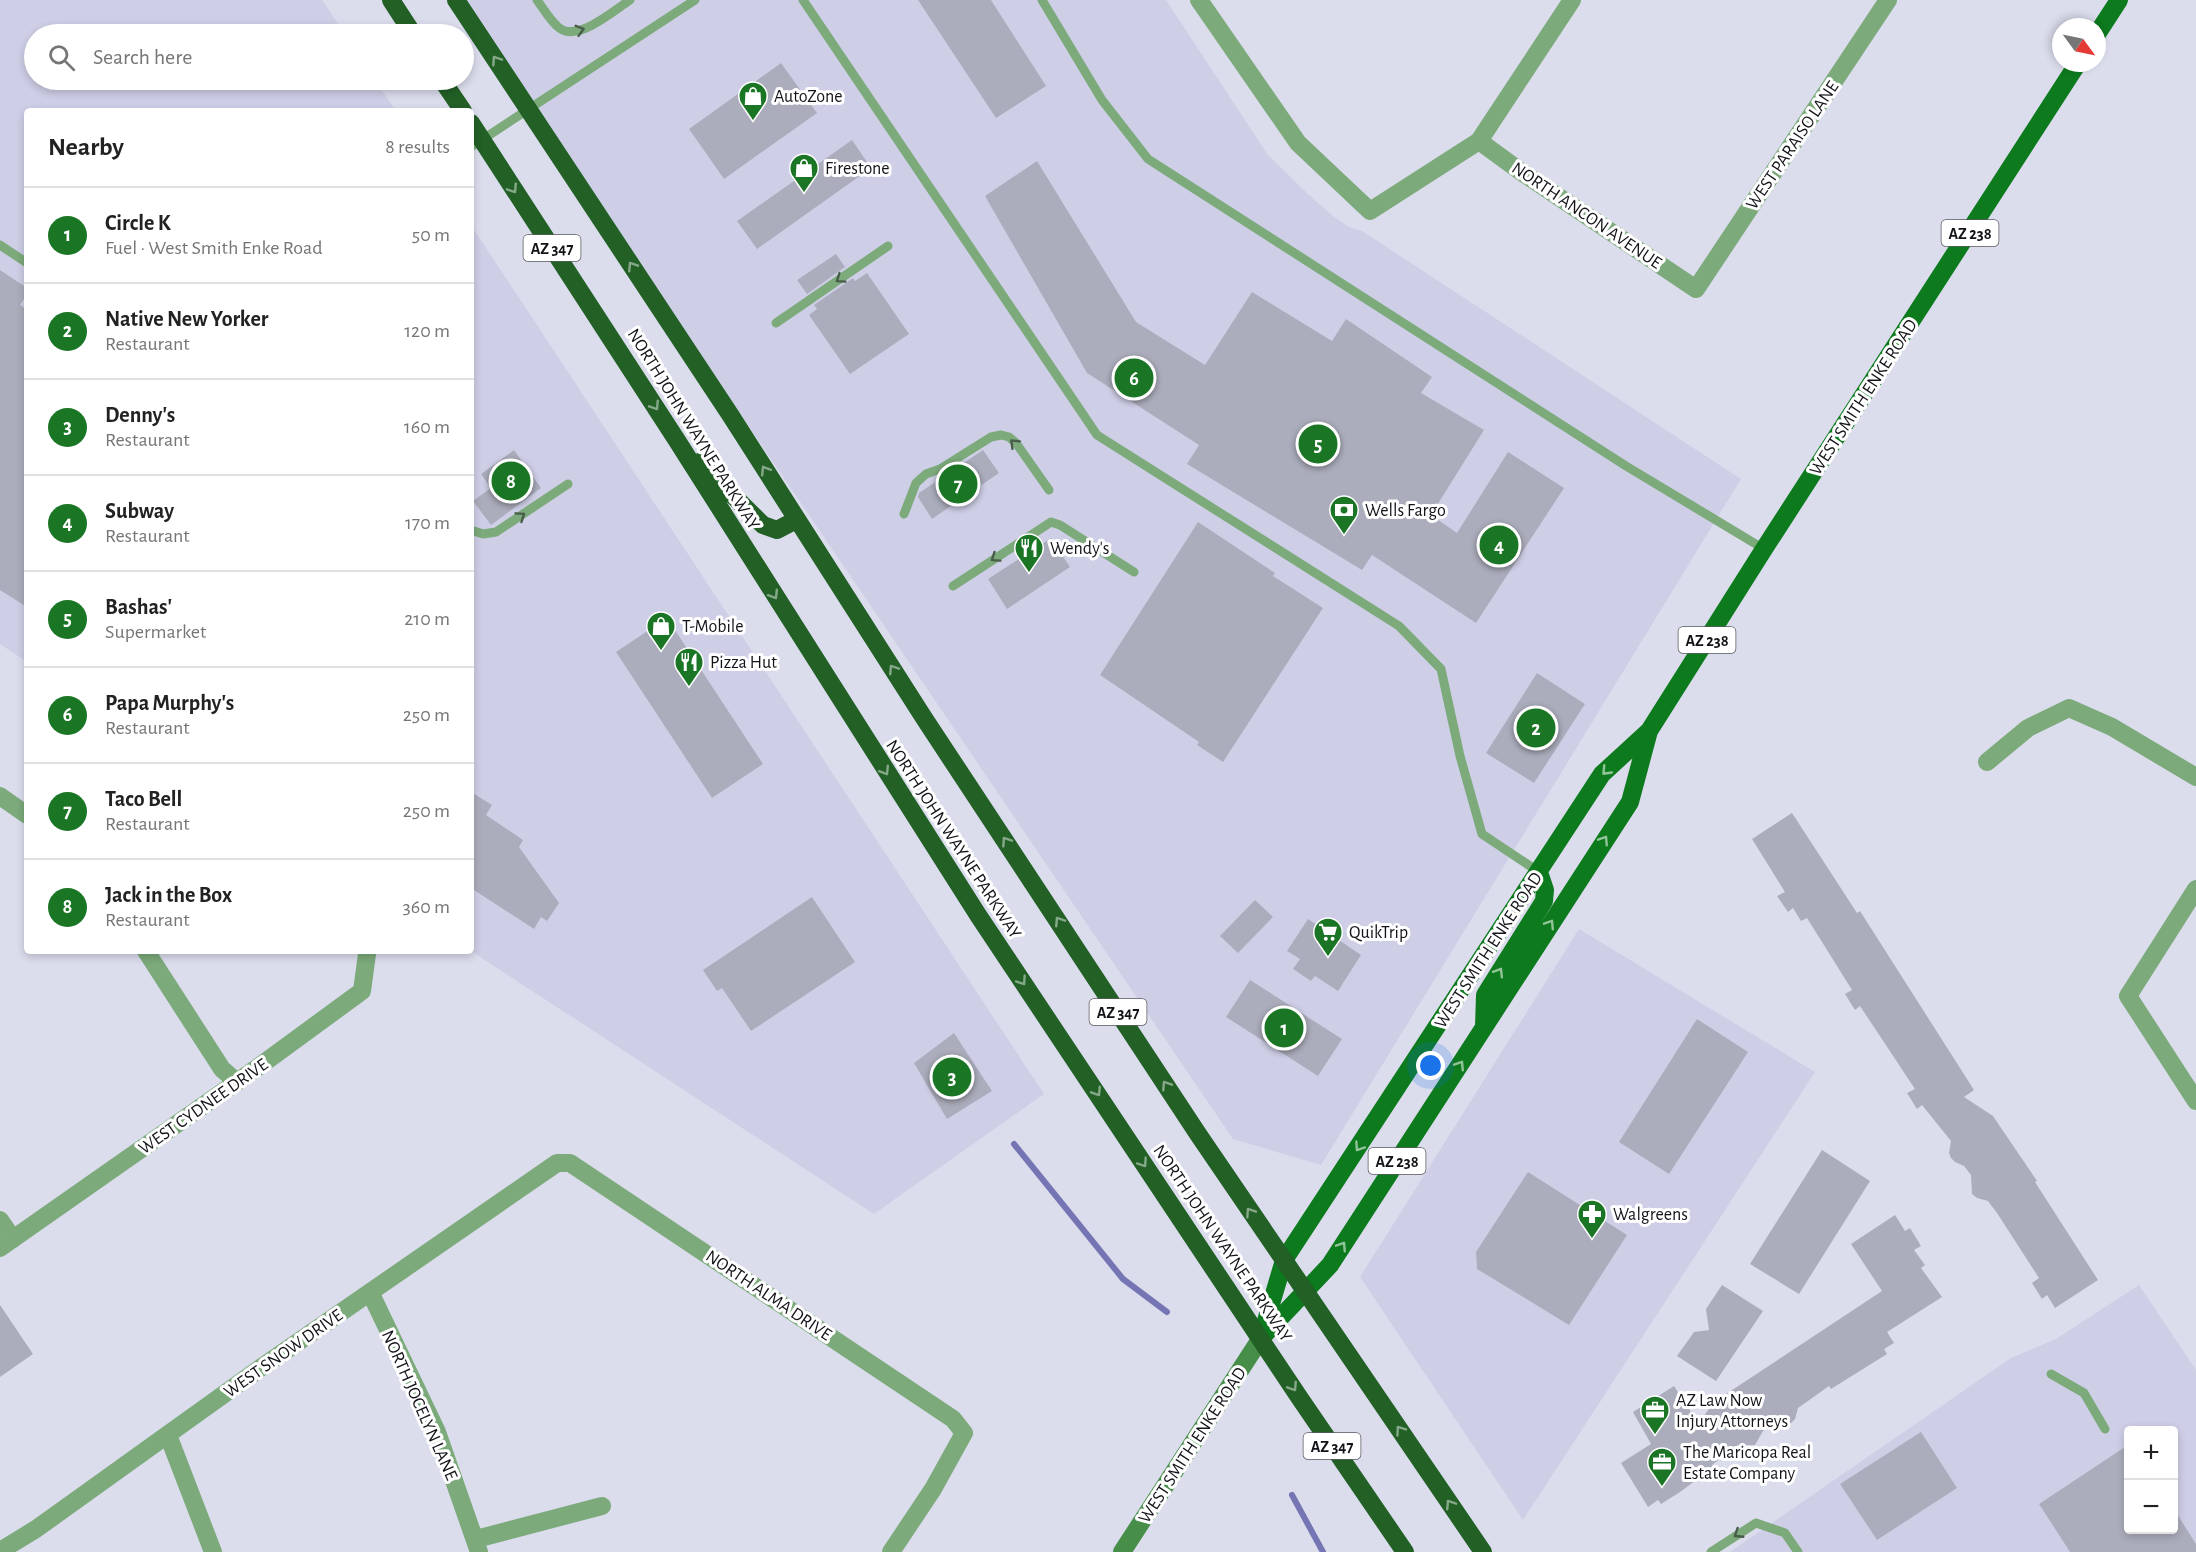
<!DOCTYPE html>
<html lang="en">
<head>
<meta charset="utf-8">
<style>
  body { margin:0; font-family:"Alegreya Sans",sans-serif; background:#f6f6f6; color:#222 }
  .controls { position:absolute; right:18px; bottom:18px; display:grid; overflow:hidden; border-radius:6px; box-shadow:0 3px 9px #0003 }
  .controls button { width:54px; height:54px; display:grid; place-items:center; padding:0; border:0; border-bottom:2px solid #e0e0e0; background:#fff; color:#222; font:30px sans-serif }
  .compass { position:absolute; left:2052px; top:18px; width:54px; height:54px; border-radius:50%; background:#fff; box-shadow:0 3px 9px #0003; rotate:123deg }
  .you { position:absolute; left:1431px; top:1066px; width:21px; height:21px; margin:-15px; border:4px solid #fff; border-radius:50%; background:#1a73e8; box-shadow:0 0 0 9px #1a73e833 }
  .badge { display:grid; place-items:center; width:39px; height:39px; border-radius:50%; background:#1a7524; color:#fff; font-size:20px; font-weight:700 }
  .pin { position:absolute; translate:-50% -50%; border:3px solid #fff; box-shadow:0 2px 6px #0006 }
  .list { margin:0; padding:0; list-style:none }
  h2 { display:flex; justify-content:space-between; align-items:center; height:78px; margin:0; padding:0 24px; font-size:26px }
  h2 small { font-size:20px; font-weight:400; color:#767676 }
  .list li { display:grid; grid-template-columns:39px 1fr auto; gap:18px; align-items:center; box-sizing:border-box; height:96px; padding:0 24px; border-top:2px solid #e0e0e0 }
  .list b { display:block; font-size:22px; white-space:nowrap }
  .list p { margin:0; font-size:20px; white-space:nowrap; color:#767676 }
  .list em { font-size:20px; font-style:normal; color:#767676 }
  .icon { flex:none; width:33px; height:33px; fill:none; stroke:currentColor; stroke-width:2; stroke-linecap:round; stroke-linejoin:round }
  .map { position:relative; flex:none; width:2196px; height:1552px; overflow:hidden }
  .search { position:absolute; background:#fff; box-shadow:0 3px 9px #0003; left:24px; top:24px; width:450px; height:66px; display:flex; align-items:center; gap:15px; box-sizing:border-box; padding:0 21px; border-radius:33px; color:#767676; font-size:22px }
  .panel { position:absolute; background:#fff; box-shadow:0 3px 9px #0003; left:24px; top:108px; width:450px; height:846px; border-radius:6px }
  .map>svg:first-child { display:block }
</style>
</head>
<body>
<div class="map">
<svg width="2196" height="1552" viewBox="0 0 2196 1552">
  <rect width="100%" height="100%" fill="#dbdded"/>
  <path fill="#cecfe7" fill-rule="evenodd" d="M0 0H322L345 34H34V80H375L396 111H27V662L0 644Z
    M459 0H1166L1268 155 1308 194 1334 217 1349 227 1362 231 1741 479 1321 1165 1233 1139Z
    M471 225 1044 1094 874 1214 471 951Z
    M1579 929 1815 1072 1523 1520 1360 1277Z
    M2139 1285 2196 1370V1552H1730L2011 1358 2056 1339ZM2128 1430H2174V1530H2128Z"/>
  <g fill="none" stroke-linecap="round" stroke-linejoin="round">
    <path stroke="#7575b4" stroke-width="6" d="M1014 1144 1123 1279 1167 1312
      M1292 1495 1323 1552"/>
  </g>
  <path fill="#acadbc" d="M918 0H991L1046 86 996 118Z
    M781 63 817 113 724 179 689 129Z
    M852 140 871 168 757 249 737 221Z
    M1037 161 1136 322 1205 365 1252 292 1332 341 1346 319 1432 377 1421 393 1484 430 1431 515 1457 533 1508 452 1564 488 1476 623 1372 555 1362 570 1187 464 1199 445 1087 373 985 196Z
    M836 254 845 267 807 294 797 280Z
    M0 270 27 288V294L20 305 27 310V607L0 590Z
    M867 273 909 334 850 374 809 315 817 309 814 305 853 278 855 281Z
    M514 450 541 488 491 525 473 501 491 488 481 474Z
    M983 450 999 473 932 519 918 497 919 493Z
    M1198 522 1275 573 1273 576 1323 608 1223 762 1197 745 1199 742 1100 675Z
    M1051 538 1070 567 1007 609 988 579Z
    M667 618 763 764 712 798 616 652Z
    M1537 673 1585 704 1534 783 1486 753Z
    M471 792 492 805 486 815 523 840 519 847 559 903 547 921 541 917 534 929 471 888Z
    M1792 813 1857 913 1860 911 1974 1090 1964 1097 1993 1116 2037 1181 2035 1182 2098 1280 2055 1308 2047 1295 2042 1299 2032 1283 2039 1278 1997 1213 1988 1201 1977 1198 1972 1194 1971 1175 1964 1166 1955 1162 1951 1158 1949 1153 1951 1141 1922 1105 1917 1109 1907 1093 1915 1089 1860 1006 1855 1010 1845 994 1852 990 1807 918 1801 921 1793 908 1788 912 1777 896 1785 892 1752 839Z
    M812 897 855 962 751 1031 722 988 717 991 703 970Z
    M1255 900 1273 917 1238 953 1220 936Z
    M1308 919 1361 955 1338 991 1315 976 1311 981 1293 969 1300 959 1287 951Z
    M1250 980 1342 1039 1318 1076 1226 1017Z
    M1697 1019 1748 1052 1669 1174 1619 1142Z
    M954 1033 992 1091 947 1119 914 1063Z
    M1822 1150 1870 1181 1799 1294 1750 1264Z
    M1528 1172 1627 1235 1569 1325 1477 1269 1476 1252Z
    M1895 1215 1905 1231 1910 1228 1921 1246 1914 1250 1925 1265 1921 1268 1942 1297 1887 1332 1894 1343 1884 1349 1887 1354 1831 1389 1829 1386 1798 1408 1795 1419 1790 1424 1785 1425 1773 1424 1763 1431 1755 1445H1738L1712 1465 1714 1467 1680 1492 1661 1504 1658 1500 1648 1507 1621 1463 1651 1444 1633 1412 1674 1386 1693 1415 1691 1417 1693 1416 1698 1424 1714 1402 1882 1291 1851 1244Z
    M1722 1285 1763 1311 1716 1381 1677 1356 1694 1332 1709 1330 1706 1309Z
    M0 1305 33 1354 0 1377Z
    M1921 1432 1957 1488 1877 1540 1840 1484Z
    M2128 1445V1530H2174V1509L2196 1544V1552H2070L2039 1504Z"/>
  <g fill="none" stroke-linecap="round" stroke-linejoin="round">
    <path stroke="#7caa7b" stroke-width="9" d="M537 0C543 8 549 19 557 26 575 45 613 11 630 0
      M803 0 1097 435 1399 626 1441 669 1460 756 1482 834 1539 872
      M1042 0 1102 100 1148 159 1626 466 1764 549
      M471 147 695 0
      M0 245 27 263
      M776 323 888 246
      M904 514 916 483 926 474 940 469 991 437 1001 435 1009 437 1016 443 1049 490
      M471 530 483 534 496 532 568 484
      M953 586 1051 522 1060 525 1134 572
      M2051 1374 2084 1393 2105 1429
      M1711 1552 1756 1523 1785 1533 1798 1552"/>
    <path stroke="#7caa7b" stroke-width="18" d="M1199 0 1298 143 1370 211 1479 141 1572 0
      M1479 141 1520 171 1696 289 1888 0
      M1987 762 2028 728 2069 708 2112 727 2196 777
      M0 796 27 815
      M2196 889 2128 996 2196 1101
      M146 951 222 1069 237 1082
      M0 1220 13 1239
      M0 1248 261 1065 362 991 367 954
      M370 1292 437 1432 479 1552
      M168 1435 213 1552
      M476 1539 602 1506
      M0 1551 36 1529 259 1369 557 1163H570L953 1419 964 1433 933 1489 891 1552"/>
    <path stroke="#478e49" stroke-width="18" d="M1122 1552 1261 1338"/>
    <path stroke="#0c7a1d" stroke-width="18" d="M2097 34 2119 0
      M1484 1027 1485 995 1544 901 1545 890 1539 872
      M1264 1335 1330 1265 1630 802 1649 731
      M1261 1338 1284 1260 1602 774 1649 731 1764 549 2078 63"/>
    <path stroke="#226026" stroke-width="18" d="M391 0 413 34
      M456 0 731 416 924 718 1198 1134 1483 1552
      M442 80 463 111
      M471 123 676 439 978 915 1299 1397 1405 1552
      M699 462 763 525 777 530 796 520"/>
  </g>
  <defs><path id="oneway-chevron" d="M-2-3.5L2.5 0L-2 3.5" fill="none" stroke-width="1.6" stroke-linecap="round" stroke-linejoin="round" transform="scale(1.5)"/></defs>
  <g stroke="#485e4a">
    <use href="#oneway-chevron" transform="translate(580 30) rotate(-16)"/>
    <use href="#oneway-chevron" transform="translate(840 279) rotate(145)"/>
    <use href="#oneway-chevron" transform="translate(1014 443) rotate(-135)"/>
    <use href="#oneway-chevron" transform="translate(521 516) rotate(-34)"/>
    <use href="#oneway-chevron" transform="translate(995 558) rotate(146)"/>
    <use href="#oneway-chevron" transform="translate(1738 1534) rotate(147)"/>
  </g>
  <g stroke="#85a888">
    <use href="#oneway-chevron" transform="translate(496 60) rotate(-124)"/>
    <use href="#oneway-chevron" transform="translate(513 189) rotate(57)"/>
    <use href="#oneway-chevron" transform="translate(632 266) rotate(-123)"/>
    <use href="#oneway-chevron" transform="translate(655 406) rotate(57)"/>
    <use href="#oneway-chevron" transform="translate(765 470) rotate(-122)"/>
    <use href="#oneway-chevron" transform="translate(774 595) rotate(58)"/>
    <use href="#oneway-chevron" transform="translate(893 669) rotate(-123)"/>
    <use href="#oneway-chevron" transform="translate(885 771) rotate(58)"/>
    <use href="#oneway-chevron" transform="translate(1006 841) rotate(-124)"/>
    <use href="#oneway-chevron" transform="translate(1059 921) rotate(-123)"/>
    <use href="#oneway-chevron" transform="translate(1022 981) rotate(56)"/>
    <use href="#oneway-chevron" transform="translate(1166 1085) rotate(-123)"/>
    <use href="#oneway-chevron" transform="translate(1097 1092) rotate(57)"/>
    <use href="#oneway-chevron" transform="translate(1143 1163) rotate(56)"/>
    <use href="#oneway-chevron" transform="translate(1250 1212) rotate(-124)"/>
    <use href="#oneway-chevron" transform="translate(1293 1387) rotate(57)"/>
    <use href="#oneway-chevron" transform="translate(1400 1430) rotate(-125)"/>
    <use href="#oneway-chevron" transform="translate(1450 1504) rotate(-123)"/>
  </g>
  <g stroke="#92c399">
    <use href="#oneway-chevron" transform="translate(1606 771) rotate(134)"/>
    <use href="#oneway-chevron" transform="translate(1604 840) rotate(-57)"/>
    <use href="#oneway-chevron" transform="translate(1550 924) rotate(-57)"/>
    <use href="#oneway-chevron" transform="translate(1499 972) rotate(-58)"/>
    <use href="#oneway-chevron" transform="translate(1460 1065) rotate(-57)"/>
    <use href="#oneway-chevron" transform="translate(1359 1147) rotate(124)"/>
    <use href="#oneway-chevron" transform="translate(1342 1246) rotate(-57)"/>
  </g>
  <defs>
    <g id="shop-pin" transform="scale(1.5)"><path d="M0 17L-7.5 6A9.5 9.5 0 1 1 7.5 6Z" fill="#1a7524" stroke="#fff"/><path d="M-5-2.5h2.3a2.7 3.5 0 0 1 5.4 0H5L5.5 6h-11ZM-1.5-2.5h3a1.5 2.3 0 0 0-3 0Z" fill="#fff"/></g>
    <g id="bank-pin" transform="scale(1.5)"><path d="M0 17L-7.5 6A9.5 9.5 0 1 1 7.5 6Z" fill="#1a7524" stroke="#fff"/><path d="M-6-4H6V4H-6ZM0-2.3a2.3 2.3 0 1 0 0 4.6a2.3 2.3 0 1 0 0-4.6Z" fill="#fff"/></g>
    <g id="restaurant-pin" transform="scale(1.5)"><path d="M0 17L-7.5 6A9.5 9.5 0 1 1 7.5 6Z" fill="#1a7524" stroke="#fff"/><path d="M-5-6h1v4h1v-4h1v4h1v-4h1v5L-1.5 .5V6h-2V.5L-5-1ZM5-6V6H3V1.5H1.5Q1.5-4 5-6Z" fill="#fff"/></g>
    <g id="supermarket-pin" transform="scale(1.5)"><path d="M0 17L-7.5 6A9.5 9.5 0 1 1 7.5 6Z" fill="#1a7524" stroke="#fff"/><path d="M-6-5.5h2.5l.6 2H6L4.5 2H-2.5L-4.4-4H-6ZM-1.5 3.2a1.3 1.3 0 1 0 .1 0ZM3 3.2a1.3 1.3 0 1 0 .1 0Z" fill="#fff"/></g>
    <g id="pharmacy-pin" transform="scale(1.5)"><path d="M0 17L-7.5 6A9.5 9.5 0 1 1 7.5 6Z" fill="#1a7524" stroke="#fff"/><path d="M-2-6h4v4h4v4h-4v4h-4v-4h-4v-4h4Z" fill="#fff"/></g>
    <g id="office-pin" transform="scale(1.5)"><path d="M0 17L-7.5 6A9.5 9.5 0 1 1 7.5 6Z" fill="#1a7524" stroke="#fff"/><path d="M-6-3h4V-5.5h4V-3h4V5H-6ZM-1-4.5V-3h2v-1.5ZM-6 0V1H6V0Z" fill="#fff"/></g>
  </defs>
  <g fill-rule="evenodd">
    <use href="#shop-pin" x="753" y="96"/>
    <use href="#shop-pin" x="804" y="168"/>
    <use href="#bank-pin" x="1344" y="510"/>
    <use href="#restaurant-pin" x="1029" y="548"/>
    <use href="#shop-pin" x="661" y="626"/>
    <use href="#restaurant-pin" x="689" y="662"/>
    <use href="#supermarket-pin" x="1328" y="932"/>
    <use href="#pharmacy-pin" x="1592" y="1214"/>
    <use href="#office-pin" x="1655" y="1410"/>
    <use href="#office-pin" x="1662" y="1462"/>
  </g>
  <g text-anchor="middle" stroke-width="6" stroke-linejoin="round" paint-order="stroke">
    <g fill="#fff" stroke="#5a5a5e" stroke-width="1.5">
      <rect x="1941.5" y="220" width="57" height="26" rx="4.5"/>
      <rect x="523.5" y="235" width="57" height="26" rx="4.5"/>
      <rect x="1678.5" y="627" width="57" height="26" rx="4.5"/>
      <rect x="1089.5" y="999" width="57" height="26" rx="4.5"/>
      <rect x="1368.5" y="1148" width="57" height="26" rx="4.5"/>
      <rect x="1303.5" y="1433" width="57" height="26" rx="4.5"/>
    </g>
    <g font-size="16" font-weight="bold" fill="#131319">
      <text x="1970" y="239">AZ 238</text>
      <text x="552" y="254">AZ 347</text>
      <text x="1707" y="646">AZ 238</text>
      <text x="1118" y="1018">AZ 347</text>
      <text x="1397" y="1167">AZ 238</text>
      <text x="1332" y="1452">AZ 347</text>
    </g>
    <g font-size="18" fill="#131319" stroke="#fff" text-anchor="start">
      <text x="774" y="102">AutoZone</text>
      <text x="825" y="174">Firestone</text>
      <text x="1365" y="516">Wells Fargo</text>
      <text x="1050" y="554">Wendy's</text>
      <text x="682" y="632">T-Mobile</text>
      <text x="710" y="668">Pizza Hut</text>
      <text x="1349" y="938">QuikTrip</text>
      <text x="1613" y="1220">Walgreens</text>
      <text x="1676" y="1406">AZ Law Now<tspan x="1676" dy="21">Injury Attorneys</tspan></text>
      <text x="1683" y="1458">The Maricopa Real<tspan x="1683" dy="21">Estate Company</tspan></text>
    </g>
    <g font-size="18" fill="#131319" stroke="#fff">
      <text transform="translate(1792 145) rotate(-56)" y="6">WEST PARAISO LANE</text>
      <text transform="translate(1587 215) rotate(34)" y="6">NORTH ANCON AVENUE</text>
      <text transform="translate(1863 397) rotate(-57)" y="6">WEST SMITH ENKE ROAD</text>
      <text transform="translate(694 429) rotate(58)" y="6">NORTH JOHN WAYNE PARKWAY</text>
      <text transform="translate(954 839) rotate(57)" y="6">NORTH JOHN WAYNE PARKWAY</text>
      <text transform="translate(1488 950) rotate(-57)" y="6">WEST SMITH ENKE ROAD</text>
      <text transform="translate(203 1106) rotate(-35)" y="6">WEST CYDNEE DRIVE</text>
      <text transform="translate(1223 1243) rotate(56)" y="6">NORTH JOHN WAYNE PARKWAY</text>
      <text transform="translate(769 1295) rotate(34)" y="6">NORTH ALMA DRIVE</text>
      <text transform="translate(283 1353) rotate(-35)" y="6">WEST SNOW DRIVE</text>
      <text transform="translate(420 1405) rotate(66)" y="6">NORTH JOCELYN LANE</text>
      <text transform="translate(1192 1445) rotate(-57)" y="6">WEST SMITH ENKE ROAD</text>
    </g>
  </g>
</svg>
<div class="controls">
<button>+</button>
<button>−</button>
</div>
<svg class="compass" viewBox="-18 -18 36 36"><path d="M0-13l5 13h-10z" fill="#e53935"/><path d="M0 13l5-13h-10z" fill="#767676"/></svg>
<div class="you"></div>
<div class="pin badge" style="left:1284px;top:1028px">1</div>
<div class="pin badge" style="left:1536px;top:728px">2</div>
<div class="pin badge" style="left:952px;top:1077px">3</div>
<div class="pin badge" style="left:1499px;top:545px">4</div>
<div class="pin badge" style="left:1318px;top:444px">5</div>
<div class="pin badge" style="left:1134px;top:378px">6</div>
<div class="pin badge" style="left:958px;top:484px">7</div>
<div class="pin badge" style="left:511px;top:481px">8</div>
<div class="search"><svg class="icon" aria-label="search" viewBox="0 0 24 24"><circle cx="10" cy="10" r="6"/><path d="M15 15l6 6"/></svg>Search here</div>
<section class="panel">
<h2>Nearby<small>8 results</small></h2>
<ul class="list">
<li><span class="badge">1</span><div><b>Circle K</b><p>Fuel · West Smith Enke Road</p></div><em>50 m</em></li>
<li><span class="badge">2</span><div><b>Native New Yorker</b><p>Restaurant</p></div><em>120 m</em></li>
<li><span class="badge">3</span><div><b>Denny's</b><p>Restaurant</p></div><em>160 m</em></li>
<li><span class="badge">4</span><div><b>Subway</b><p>Restaurant</p></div><em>170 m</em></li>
<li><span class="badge">5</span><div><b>Bashas'</b><p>Supermarket</p></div><em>210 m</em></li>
<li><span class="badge">6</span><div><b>Papa Murphy's</b><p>Restaurant</p></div><em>250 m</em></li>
<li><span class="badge">7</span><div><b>Taco Bell</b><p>Restaurant</p></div><em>250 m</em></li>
<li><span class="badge">8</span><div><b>Jack in the Box</b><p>Restaurant</p></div><em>360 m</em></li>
</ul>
</section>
</div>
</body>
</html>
